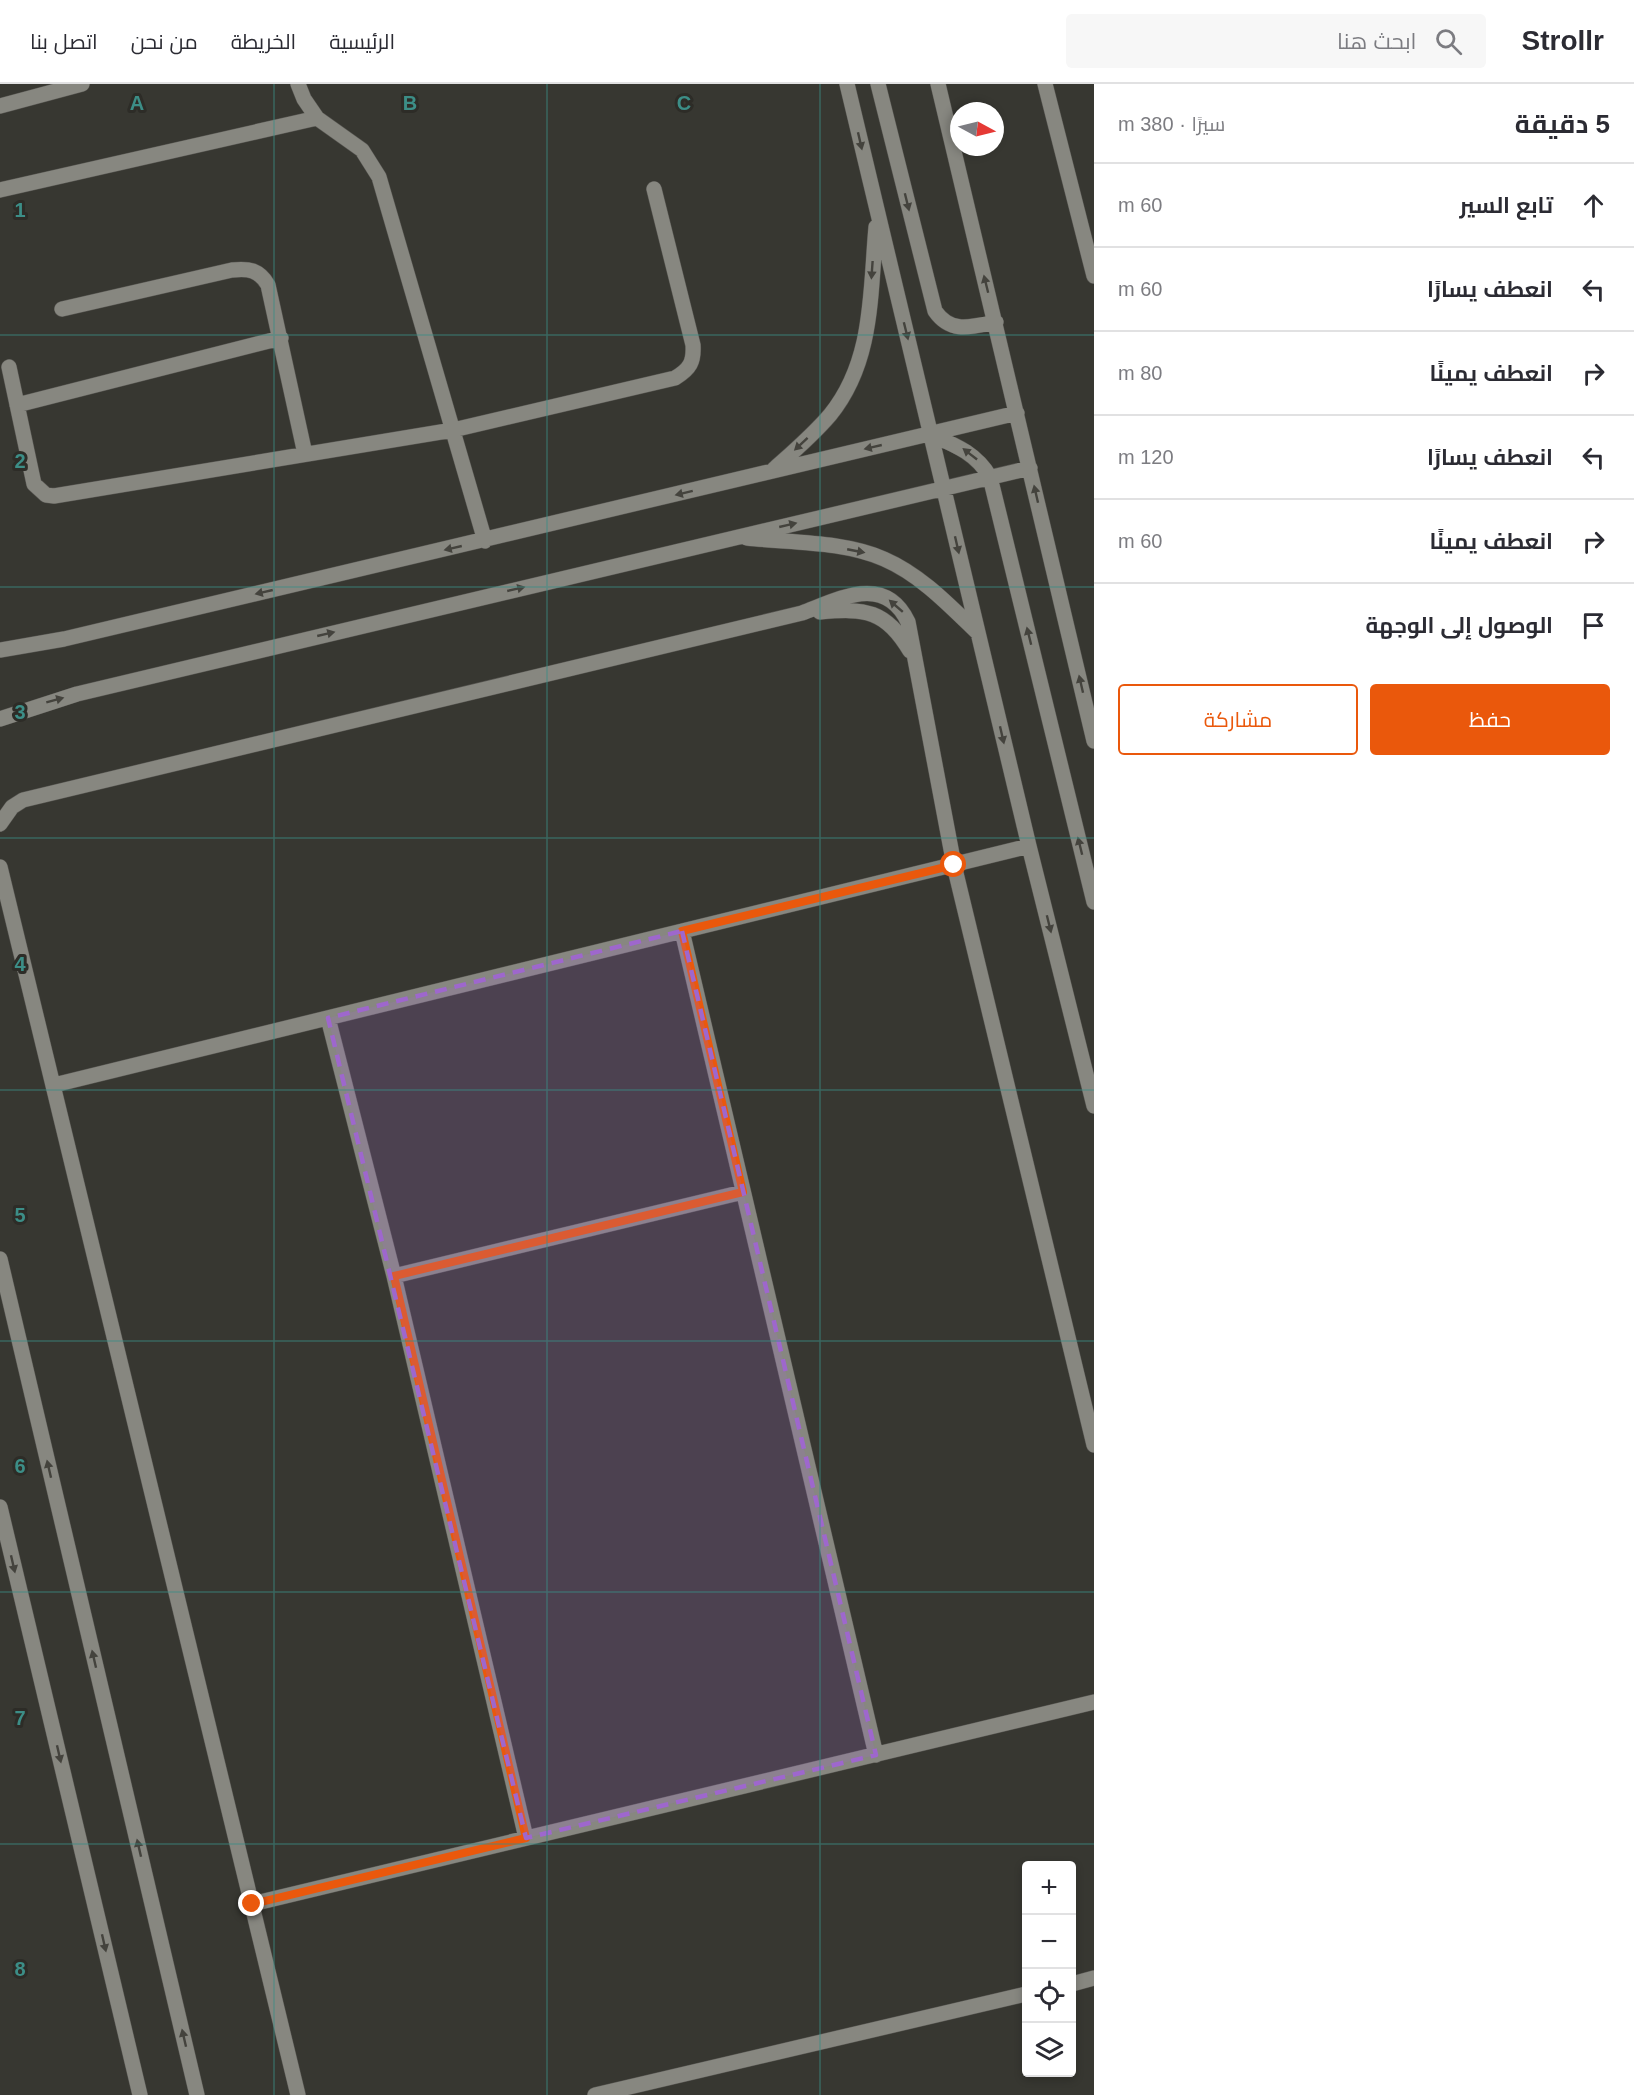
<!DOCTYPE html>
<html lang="ar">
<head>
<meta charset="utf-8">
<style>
  body { margin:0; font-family:Helvetica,Cairo,sans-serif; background:#f7f7f7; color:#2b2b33; direction:rtl }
  .controls { position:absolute; right:18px; bottom:18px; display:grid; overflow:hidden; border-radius:6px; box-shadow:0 3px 9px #0003 }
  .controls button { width:54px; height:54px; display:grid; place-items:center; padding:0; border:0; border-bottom:2px solid #e1e1e2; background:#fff; color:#2b2b33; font:30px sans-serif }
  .compass { position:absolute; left:950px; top:18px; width:54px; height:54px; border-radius:50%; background:#fff; box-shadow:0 3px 9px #0003; rotate:97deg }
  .stop { position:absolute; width:18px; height:18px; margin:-14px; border:4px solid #ea580c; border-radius:50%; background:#fff }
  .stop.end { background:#ea580c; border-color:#fff; box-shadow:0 2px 6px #0008 }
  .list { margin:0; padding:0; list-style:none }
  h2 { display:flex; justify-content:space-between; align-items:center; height:78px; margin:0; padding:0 24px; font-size:26px }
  h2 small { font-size:20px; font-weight:400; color:#7c7c81 }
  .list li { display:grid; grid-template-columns:39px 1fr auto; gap:18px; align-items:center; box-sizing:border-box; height:84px; padding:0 24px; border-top:2px solid #e1e1e2 }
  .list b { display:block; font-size:22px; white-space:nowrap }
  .list em { font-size:20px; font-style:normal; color:#7c7c81 }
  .actions { display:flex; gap:12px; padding:18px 24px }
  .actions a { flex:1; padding:14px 0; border:2px solid #ea580c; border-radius:6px; text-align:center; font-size:21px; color:#ea580c }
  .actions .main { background:#ea580c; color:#fff }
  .icon { flex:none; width:33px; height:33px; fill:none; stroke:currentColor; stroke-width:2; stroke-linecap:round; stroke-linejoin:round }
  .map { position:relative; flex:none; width:1094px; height:2011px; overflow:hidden; direction:ltr }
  header { display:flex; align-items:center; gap:36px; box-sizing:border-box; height:84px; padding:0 30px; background:#fff; border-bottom:2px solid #e1e1e2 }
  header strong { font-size:28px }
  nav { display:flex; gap:33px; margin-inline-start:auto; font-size:21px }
  .search { width:420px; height:54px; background:#f7f7f7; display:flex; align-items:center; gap:15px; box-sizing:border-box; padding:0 21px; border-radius:6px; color:#7c7c81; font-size:22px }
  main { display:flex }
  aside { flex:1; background:#fff }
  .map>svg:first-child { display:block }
</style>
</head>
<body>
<header>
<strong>Strollr</strong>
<div class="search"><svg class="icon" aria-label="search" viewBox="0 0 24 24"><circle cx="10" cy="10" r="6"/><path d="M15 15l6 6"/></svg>ابحث هنا</div>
<nav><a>الرئيسية</a><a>الخريطة</a><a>من نحن</a><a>اتصل بنا</a></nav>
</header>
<main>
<aside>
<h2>5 دقيقة<small>سيرًا · 380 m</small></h2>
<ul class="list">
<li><svg class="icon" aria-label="ahead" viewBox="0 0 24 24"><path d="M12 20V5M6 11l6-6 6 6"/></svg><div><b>تابع السير</b></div><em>60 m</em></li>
<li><svg class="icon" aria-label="left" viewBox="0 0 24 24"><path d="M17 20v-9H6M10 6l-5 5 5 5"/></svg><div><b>انعطف يسارًا</b></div><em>60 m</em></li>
<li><svg class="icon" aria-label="right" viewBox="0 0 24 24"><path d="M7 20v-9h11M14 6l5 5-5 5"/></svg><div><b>انعطف يمينًا</b></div><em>80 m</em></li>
<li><svg class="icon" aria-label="left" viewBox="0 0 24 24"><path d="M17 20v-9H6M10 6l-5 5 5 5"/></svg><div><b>انعطف يسارًا</b></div><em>120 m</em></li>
<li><svg class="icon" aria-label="right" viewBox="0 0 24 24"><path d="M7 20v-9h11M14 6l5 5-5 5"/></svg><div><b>انعطف يمينًا</b></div><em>60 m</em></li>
<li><svg class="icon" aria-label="arrive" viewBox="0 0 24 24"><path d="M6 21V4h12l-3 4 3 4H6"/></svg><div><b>الوصول إلى الوجهة</b></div></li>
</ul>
<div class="actions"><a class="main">حفظ</a><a>مشاركة</a></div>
</aside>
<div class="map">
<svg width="1094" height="2011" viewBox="0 0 1094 2011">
  <rect width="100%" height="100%" fill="#373731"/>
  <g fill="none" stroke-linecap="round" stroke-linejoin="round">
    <g stroke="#565550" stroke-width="16">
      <path id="minor" d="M298 0 304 15 317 34 362 66 379 93 485 457
        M847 0 1029 762 1094 1022
        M878 0 935 227C951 250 971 243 996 238
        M938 0 1094 657
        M1045 0 1094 192
        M0 22 82 0
        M0 106 317 34
        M62 225 232 186C249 184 259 186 268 201L305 370
        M9 283 34 400 46 411 54 412 453 346 675 294C690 285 694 278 693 261L654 105
        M17 321 281 254
        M930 350C955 361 976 369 990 393L1094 818
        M774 385C793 368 813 351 830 331 874 277 870 208 876 143
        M747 454C791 459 843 457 884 475 921 491 950 522 978 549
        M820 528C865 524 886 526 910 567
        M0 566 64 555 1017 329
        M0 635 77 610 1030 384
        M0 740 12 723 23 716 802 529C839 515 885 489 908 538L954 781 1094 1361
        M0 783 298 2011
        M682 847 876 1671
        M328 934 394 1192 526 1754
        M54 1001 1029 762
        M0 1175 197 2011
        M394 1192 743 1108
        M0 1423 140 2011
        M252 1820 1094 1618
        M1072 1900 1094 1894
        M595 2011 1026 1910"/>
    </g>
    <use href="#minor" stroke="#878780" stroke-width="15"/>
  </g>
  <defs><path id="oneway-solid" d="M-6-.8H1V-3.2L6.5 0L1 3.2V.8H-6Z" transform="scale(1.5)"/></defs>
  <g fill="#44433d">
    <use href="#oneway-solid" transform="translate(860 57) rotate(77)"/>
    <use href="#oneway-solid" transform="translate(907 118) rotate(76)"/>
    <use href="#oneway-solid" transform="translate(872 186) rotate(94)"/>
    <use href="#oneway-solid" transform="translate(986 200) rotate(-104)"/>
    <use href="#oneway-solid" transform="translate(906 247) rotate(76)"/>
    <use href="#oneway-solid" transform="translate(801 360) rotate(137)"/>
    <use href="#oneway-solid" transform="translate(873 363) rotate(167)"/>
    <use href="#oneway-solid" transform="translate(970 370) rotate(-142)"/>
    <use href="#oneway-solid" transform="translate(684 409) rotate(166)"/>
    <use href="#oneway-solid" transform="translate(1036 410) rotate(-103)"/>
    <use href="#oneway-solid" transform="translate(788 441) rotate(-13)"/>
    <use href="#oneway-solid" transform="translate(957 461) rotate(77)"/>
    <use href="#oneway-solid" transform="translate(453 464) rotate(167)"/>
    <use href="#oneway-solid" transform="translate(856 467) rotate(11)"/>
    <use href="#oneway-solid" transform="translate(516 505) rotate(-13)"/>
    <use href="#oneway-solid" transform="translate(264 508) rotate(167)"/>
    <use href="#oneway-solid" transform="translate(896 522) rotate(-139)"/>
    <use href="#oneway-solid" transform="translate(326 550) rotate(-13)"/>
    <use href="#oneway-solid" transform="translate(1029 552) rotate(-104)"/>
    <use href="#oneway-solid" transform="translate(1081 600) rotate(-103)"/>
    <use href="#oneway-solid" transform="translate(55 616) rotate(-15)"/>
    <use href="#oneway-solid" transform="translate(1002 651) rotate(77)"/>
    <use href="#oneway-solid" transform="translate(1080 762) rotate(-104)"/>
    <use href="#oneway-solid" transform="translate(1049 840) rotate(76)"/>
    <use href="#oneway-solid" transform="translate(49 1385) rotate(-103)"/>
    <use href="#oneway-solid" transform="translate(13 1480) rotate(77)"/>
    <use href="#oneway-solid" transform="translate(94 1575) rotate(-103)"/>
    <use href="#oneway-solid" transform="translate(59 1670) rotate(77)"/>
    <use href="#oneway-solid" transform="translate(139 1764) rotate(-103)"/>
    <use href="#oneway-solid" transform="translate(104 1859) rotate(77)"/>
    <use href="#oneway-solid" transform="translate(184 1954) rotate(-103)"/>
  </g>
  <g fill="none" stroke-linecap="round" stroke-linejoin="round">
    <path stroke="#ea580c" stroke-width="8" d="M252 1820 526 1754 394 1192 743 1108 682 847 954 781"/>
  </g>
  <path fill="#9e67cd" fill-opacity="0.2" stroke="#9e67cd" stroke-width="4.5" stroke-dasharray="12 8" stroke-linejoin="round" d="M682 847 876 1671 526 1754 328 934Z"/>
  <path fill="none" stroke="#3c8e87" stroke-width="1.5" stroke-opacity="0.55" d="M274 0V2011M547 0V2011M820 0V2011M0 251H1094M0 503H1094M0 754H1094M0 1006H1094M0 1257H1094M0 1508H1094M0 1760H1094"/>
  <g font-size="20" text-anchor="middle" font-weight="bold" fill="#3c8e87" stroke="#2d2c27" stroke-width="6" stroke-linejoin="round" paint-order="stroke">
    <text x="137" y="26">A</text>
    <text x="410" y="26">B</text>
    <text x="684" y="26">C</text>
    <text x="20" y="133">1</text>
    <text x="20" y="384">2</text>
    <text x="20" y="635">3</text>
    <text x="20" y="887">4</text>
    <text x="20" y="1138">5</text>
    <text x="20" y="1389">6</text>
    <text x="20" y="1641">7</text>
    <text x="20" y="1892">8</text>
  </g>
</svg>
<div class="controls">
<button>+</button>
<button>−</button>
<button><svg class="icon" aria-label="locate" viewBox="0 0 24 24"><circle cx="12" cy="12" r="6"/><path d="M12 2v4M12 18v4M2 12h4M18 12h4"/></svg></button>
<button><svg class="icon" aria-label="layers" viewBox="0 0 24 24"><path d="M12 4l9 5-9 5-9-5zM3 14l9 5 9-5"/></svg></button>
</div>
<svg class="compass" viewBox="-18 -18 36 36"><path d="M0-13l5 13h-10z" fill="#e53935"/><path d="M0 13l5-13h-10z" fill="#7c7c81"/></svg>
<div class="stop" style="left:954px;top:781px"></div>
<div class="stop end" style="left:252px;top:1820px"></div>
</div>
</main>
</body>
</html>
